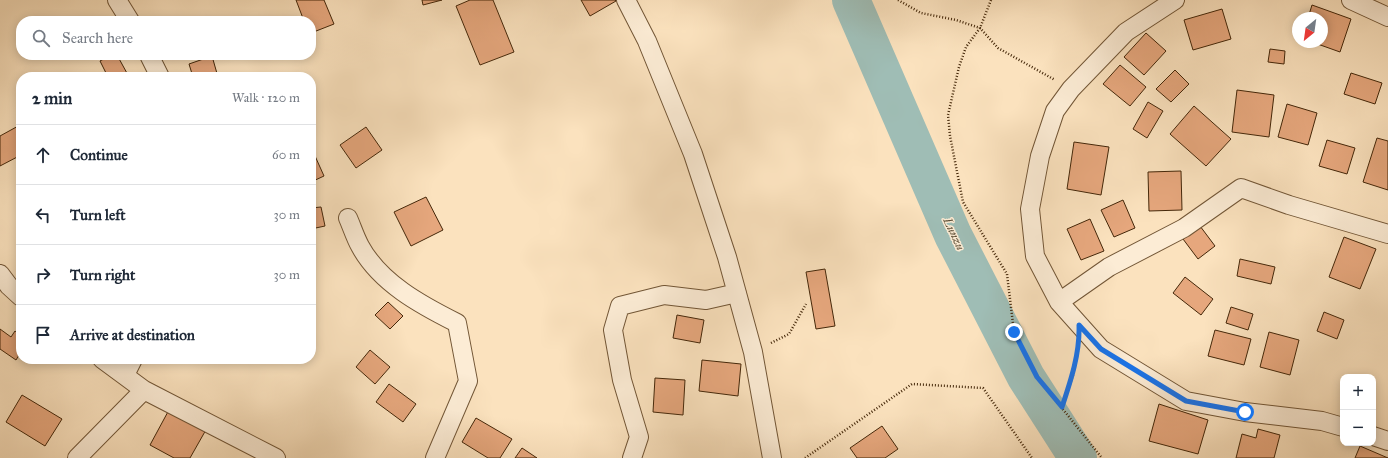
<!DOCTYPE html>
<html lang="en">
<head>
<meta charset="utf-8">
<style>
  body { margin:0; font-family:"IM FELL Great Primer",serif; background:#f2f2f3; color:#1f2937 }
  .controls { position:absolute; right:12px; bottom:12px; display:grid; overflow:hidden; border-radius:8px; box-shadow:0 2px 10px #0003 }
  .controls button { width:36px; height:36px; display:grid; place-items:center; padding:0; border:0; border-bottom:1px solid #e0e1e3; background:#fff; color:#1f2937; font:20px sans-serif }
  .compass { position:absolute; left:1292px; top:12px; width:36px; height:36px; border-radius:50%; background:#fff; box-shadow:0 2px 10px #0003; rotate:209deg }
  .stop { position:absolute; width:12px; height:12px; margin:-9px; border:3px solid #1a73e8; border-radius:50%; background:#fff }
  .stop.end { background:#1a73e8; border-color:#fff; box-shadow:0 1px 4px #0008 }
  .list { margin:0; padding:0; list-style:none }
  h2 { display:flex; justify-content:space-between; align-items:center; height:52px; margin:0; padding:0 16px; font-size:17px }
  h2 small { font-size:13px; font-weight:400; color:#747a83 }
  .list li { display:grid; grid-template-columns:26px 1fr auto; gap:12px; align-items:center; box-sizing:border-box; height:60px; padding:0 16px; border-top:1px solid #e0e1e3 }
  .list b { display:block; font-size:15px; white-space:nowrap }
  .list em { font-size:13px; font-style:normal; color:#747a83 }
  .icon { flex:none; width:22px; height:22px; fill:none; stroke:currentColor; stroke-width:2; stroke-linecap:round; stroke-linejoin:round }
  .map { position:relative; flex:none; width:1388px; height:458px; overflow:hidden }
  .search { position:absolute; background:#fff; box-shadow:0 2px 10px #0003; left:16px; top:16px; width:300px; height:44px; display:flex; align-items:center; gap:10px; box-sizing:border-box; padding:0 14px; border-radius:16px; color:#747a83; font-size:15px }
  .panel { position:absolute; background:#fff; box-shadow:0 2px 10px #0003; left:16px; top:72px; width:300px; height:292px; border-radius:16px }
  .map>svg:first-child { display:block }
</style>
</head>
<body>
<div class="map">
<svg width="1388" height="458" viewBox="0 0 1388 458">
  <rect width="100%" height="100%" fill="#fbe2be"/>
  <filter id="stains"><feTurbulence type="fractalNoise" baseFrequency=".005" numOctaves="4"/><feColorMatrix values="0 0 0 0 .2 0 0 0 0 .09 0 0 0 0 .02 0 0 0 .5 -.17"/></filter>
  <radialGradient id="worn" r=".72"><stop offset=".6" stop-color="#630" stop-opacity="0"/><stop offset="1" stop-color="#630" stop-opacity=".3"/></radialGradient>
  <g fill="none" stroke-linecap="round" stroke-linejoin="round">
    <path stroke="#9fbdb5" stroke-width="38" d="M851 0 953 235 1026 377 1078 458"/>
  </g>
  <path fill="#e6a77d" stroke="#442709" d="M296 0H324L334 24 311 33V21H304Z
    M422 0H442L423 5Z
    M470 0H493L514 52 480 65 456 6Z
    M581 0H615L616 1 590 16Z
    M1312 5 1351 19 1340 52 1312 42H1322V18H1308Z
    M1222 9 1231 39 1193 50 1184 20Z
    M1146 33 1166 51 1144 75 1124 57Z
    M1270 49 1285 51 1284 64 1268 62Z
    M111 55H117L128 75 108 77 100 61Z
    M212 56 218 77H193L189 64Z
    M1120 65 1146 87 1130 106 1103 84Z
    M1175 70 1189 84 1171 102 1156 89Z
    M1351 73 1382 83 1375 104 1344 94Z
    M1237 90 1274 95 1269 137 1232 132Z
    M1148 102 1163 111 1147 138 1133 129Z
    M1287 104 1317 113 1308 145 1278 137Z
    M1194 106 1231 139 1206 166 1170 134Z
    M20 125 21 155 0 166V136Z
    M366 127 382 150 356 168 340 145Z
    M1377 138 1388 141V190L1363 182Z
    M1327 140 1355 148 1347 174 1319 166Z
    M1074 142 1109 147 1101 195 1067 189Z
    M311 147 324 176 311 182Z
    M1181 171 1182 210 1149 211 1148 172Z
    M426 197 443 230 411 246 394 212Z
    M1123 200 1135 228 1114 237 1101 210Z
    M321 207 325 226 311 229V208Z
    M1090 219 1104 251 1081 260 1067 229Z
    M1200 226 1215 246 1198 259 1183 239Z
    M1344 237 1376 249 1360 289 1329 277Z
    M1240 259 1275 267 1271 284 1237 276Z
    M825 269 835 326 816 329 806 272Z
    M1185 277 1213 299 1201 315 1173 293Z
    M388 302 403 316 390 329 375 315Z
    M1231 307 1253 314 1248 330 1226 323Z
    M1324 312 1344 320 1337 339 1317 331Z
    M677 315 704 320 700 343 673 338Z
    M0 329 11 337 15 331 21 336V352L16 360 0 349Z
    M1215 330 1251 339 1244 365 1208 356Z
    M1269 332 1299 340 1290 375 1260 367Z
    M370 350 390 367 375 384 356 367Z
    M702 360 741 364 738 396 699 391Z
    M655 378 685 380 683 415 653 412Z
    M389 384 416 404 403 422 376 402Z
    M22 395 62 419 45 446 6 422Z
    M1159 404 1208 420 1198 454 1149 441Z
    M170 408 207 428 190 458H174L150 445Z
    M476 418 512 439 500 458H488L462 442Z
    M882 426 898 449 885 458H857L850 448Z
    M1258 429 1280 435 1274 458H1236L1242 434 1256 438Z
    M1360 446 1388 458H1355Z
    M522 448 537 458H515Z"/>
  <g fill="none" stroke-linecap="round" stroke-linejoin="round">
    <g stroke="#725636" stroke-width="20">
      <path id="street" d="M117 0 130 21
        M626 0 647 41 693 154 727 257 753 352 772 458
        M1175 0 1126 32 1071 89 1055 111 1040 156 1030 209 1035 256 1059 302 1101 349 1186 401 1245 412 1322 421 1343 427
        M1351 0 1388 17
        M149 55 160 77
        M348 218C352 227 355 237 360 246 380 283 421 305 457 323L468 381 435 458
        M0 274 9 286 21 297
        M1059 302 1109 267 1184 228 1241 188 1289 205 1388 234
        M102 359 144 390 276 458
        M125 375 133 359
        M1373 436 1388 441
        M77 458 144 390
        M632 458 639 437 622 380 613 330 620 306 664 295 706 300 737 293"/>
    </g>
    <path stroke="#442709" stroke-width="2.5" stroke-dasharray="1 2" stroke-linecap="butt" d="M898 0 921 13 956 20 980 28 998 48 1055 80
      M991 0 980 28 966 47 959 67 948 115 950 136 963 202 1007 274 1014 332 1037 377 1102 458
      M771 343 789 334 806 304
      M1062 407 1073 375 1078 351
      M805 458 912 384 983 388 1032 458"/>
    <use href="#street" stroke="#fcecd5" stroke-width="18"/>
  </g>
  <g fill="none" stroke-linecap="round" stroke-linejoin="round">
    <path stroke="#1a73e8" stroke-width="5" d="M1014 332 1037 377 1062 407C1071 380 1080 353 1079 325L1101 349 1186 401 1245 412"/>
  </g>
  <g text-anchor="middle" stroke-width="3" stroke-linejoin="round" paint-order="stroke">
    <g font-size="12" font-style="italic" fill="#5b4c34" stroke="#fcecd5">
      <text transform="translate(954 234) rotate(65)" y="4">Lunzu</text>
    </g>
  </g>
  <rect width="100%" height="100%" filter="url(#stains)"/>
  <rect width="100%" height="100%" fill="url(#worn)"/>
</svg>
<div class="controls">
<button>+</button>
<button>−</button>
</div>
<svg class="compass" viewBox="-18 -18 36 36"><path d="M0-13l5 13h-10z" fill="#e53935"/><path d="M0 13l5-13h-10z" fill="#747a83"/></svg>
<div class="stop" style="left:1245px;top:412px"></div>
<div class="stop end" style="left:1014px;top:332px"></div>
<div class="search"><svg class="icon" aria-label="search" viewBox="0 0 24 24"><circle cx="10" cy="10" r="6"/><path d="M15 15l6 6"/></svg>Search here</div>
<section class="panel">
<h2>2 min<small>Walk · 120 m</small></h2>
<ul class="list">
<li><svg class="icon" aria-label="ahead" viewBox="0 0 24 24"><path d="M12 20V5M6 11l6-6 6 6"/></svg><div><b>Continue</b></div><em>60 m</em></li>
<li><svg class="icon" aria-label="left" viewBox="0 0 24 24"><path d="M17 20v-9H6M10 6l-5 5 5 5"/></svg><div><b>Turn left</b></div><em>30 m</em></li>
<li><svg class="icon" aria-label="right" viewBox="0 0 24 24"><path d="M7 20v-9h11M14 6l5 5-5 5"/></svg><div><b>Turn right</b></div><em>30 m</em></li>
<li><svg class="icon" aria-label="arrive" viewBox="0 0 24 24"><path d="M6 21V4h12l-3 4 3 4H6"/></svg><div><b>Arrive at destination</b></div></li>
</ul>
</section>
</div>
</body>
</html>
